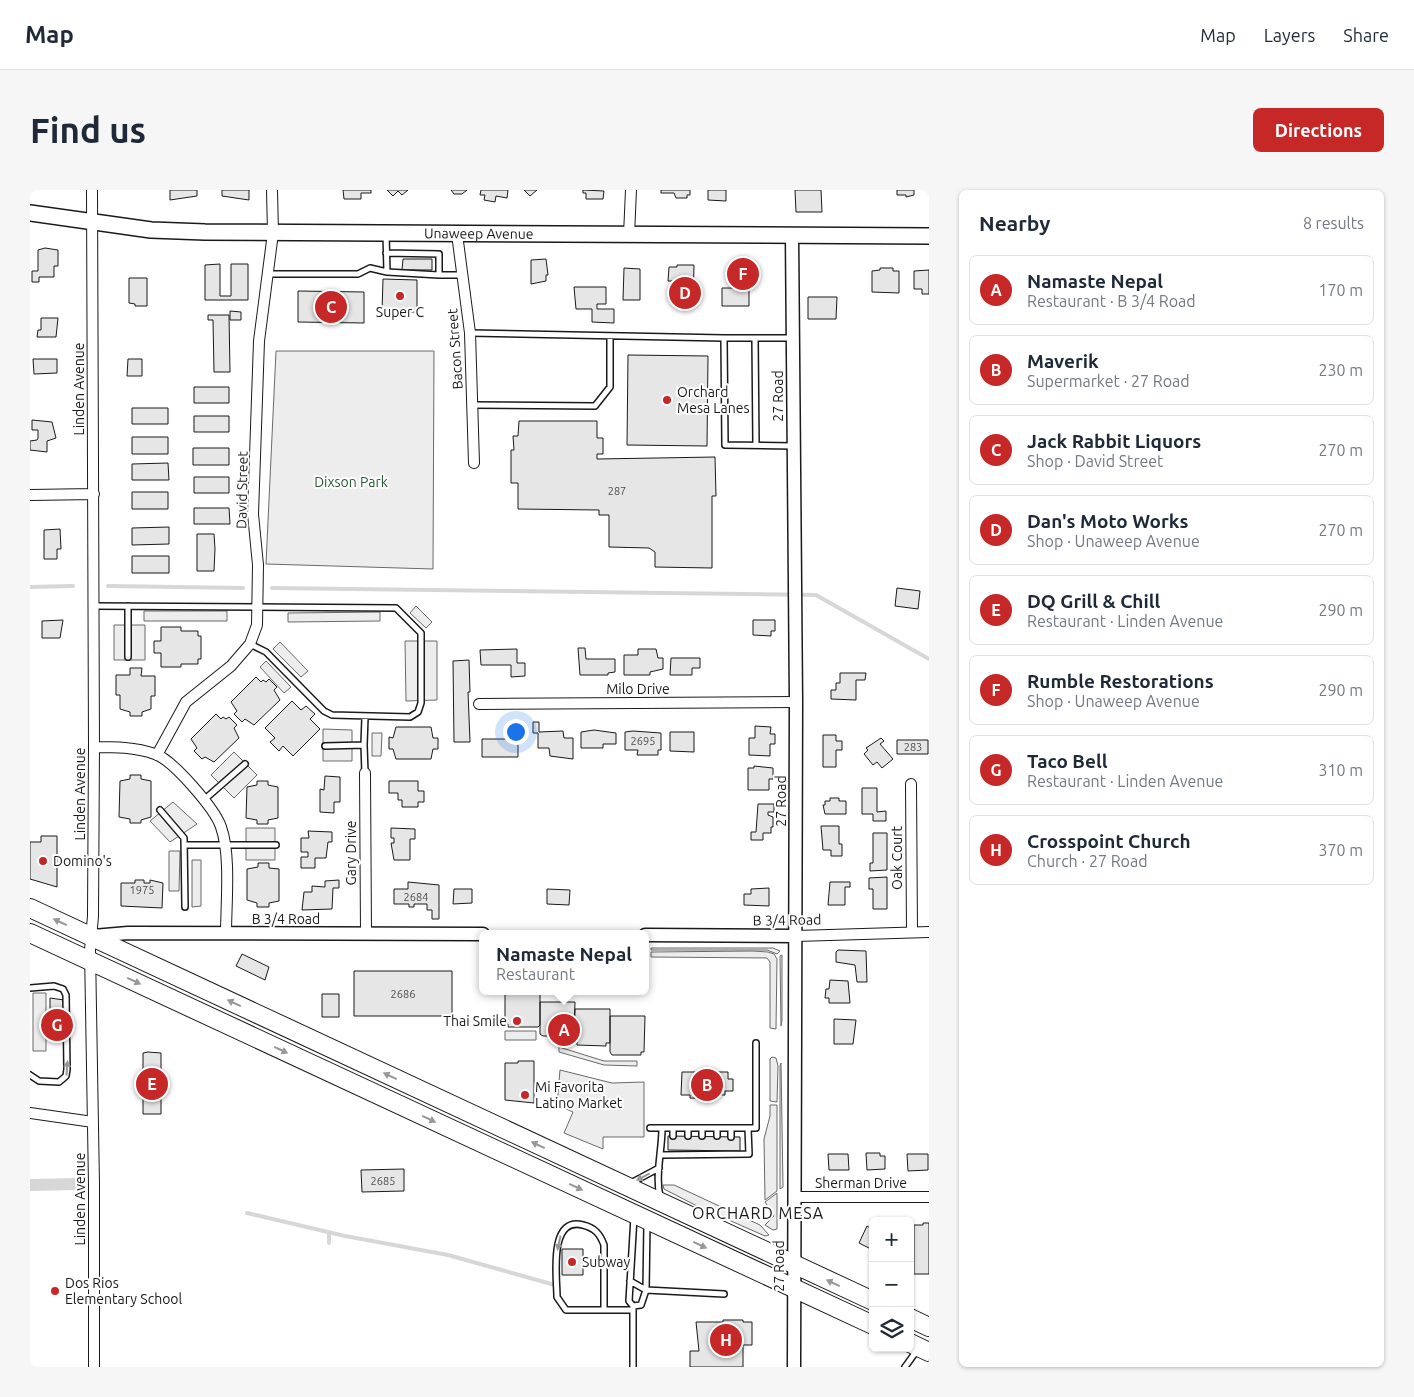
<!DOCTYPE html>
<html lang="en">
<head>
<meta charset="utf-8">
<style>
  body { margin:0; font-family:Ubuntu,sans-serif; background:#f6f6f7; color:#1f2937 }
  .controls { position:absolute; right:15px; bottom:15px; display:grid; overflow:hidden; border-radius:8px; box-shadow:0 1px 4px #0004 }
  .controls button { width:45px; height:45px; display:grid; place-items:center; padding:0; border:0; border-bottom:1px solid #e0e1e3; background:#fff; color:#1f2937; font:25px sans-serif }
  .you { position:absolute; left:485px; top:541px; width:18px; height:18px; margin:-12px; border:4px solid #fff; border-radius:50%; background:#1a73e8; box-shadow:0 0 0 8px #1a73e833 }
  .badge { display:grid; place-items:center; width:32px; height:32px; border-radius:50%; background:#c62828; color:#fff; font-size:16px; font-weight:700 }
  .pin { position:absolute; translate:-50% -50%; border:2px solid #fff; box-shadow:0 1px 5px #0006 }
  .popup { position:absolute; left:449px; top:740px; width:170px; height:65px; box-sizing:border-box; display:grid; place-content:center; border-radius:8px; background:#fff; filter:drop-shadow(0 1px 4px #0005); font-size:16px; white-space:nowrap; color:#747a83 }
  .popup b { font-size:19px; color:#1f2937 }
  .popup::after { content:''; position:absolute; left:50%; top:100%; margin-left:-10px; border:10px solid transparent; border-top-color:#fff }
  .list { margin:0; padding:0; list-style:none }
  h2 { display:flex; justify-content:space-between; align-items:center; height:65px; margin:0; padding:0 20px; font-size:21px }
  h2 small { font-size:16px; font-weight:400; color:#747a83 }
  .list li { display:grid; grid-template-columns:32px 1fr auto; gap:15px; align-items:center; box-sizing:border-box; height:70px; margin:0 10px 10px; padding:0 10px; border:1px solid #e0e1e3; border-radius:8px }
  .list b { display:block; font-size:19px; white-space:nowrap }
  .list p { margin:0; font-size:16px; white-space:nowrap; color:#747a83 }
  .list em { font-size:16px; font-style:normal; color:#747a83 }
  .icon { flex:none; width:28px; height:28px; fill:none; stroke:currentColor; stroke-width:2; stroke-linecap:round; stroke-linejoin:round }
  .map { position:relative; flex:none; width:899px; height:1177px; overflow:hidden; border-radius:8px }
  header { display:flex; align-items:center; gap:30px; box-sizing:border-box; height:70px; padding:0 25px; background:#fff; border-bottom:1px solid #e0e1e3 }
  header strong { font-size:24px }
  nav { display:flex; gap:28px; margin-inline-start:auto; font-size:18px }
  .intro { display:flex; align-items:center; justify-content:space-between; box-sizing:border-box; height:120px; padding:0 30px }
  h1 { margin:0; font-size:35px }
  .button { padding:12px 22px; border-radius:8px; background:#c62828; color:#fff; font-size:18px; font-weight:700 }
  main { display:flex; gap:30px; padding:0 30px }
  aside { flex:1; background:#fff; border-radius:8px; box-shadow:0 1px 4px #0004 }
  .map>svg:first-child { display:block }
</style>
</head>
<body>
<header>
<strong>Map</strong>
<nav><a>Map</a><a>Layers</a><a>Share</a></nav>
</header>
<div class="intro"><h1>Find us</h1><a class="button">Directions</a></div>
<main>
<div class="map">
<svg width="899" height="1177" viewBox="0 0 899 1177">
  <rect width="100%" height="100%" fill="#fff"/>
  <path fill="#ededed" stroke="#6a6a6a" d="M246 161H404L403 379 236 374Z
    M386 416 402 432 396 438 380 423Z
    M114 421H197V431H114Z
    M350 422V431L258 432V423Z
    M84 435H115V470H84Z
    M375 451H407V510L376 511Z
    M250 452 278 481 271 487 243 459Z
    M236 471 261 497 254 503 230 477Z
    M293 539 322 540V571H293Z
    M342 543H352L351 566H342Z
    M204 562 227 585 204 608 181 585Z
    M143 612 167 634 140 652 120 631Z
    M216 638H245V670H216Z
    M139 661H150L149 701H139Z
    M162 670H171V716L162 717Z
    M621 758H743L750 761 747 764 737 760H621Z
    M723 761 738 762 744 764 747 769 746 839 740 838V772L737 768 621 767V762Z
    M752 765V830L751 836 750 766Z
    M3 803H16V861H3Z
    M475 841H506V850H475Z
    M529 857 574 871H607V876L574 875 529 862Z
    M742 867 746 868 748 876 747 912 740 911V869Z
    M751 873 753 997 750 999V876Z
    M530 880 582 893 614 892V947H573V959L534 943 543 922 527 915Z
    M740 915H747V1001L735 1010 734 949 740 926Z
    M633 995H644L730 1035 739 1045 735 1046 667 1016 634 999Z
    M747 1003V1039L743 1040 735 1035 744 1026 735 1012Z"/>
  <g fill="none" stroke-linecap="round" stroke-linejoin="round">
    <path stroke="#d7d7d7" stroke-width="4" d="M78 396 213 398
      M0 397 43 396
      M242 398 786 405 899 469
      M217 1023 315 1046 418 1065 525 1095
      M299 1053V1042"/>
    <path stroke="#d7d7d7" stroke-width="12" d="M0 995 47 994"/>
  </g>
  <path fill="#e6e6e6" stroke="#1a1a1a" d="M140 0H167V6L140 10Z
    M192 0H219V10L192 6Z
    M313 0H341V3H331V9H314Z
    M357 0H378L372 5 368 1 363 6Z
    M421 0H437L432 4H424Z
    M451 0H478L477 8 466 6 465 12 454 10 455 5H450Z
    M494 0H507L500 6Z
    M553 0 574 1 573 9H556V3H553Z
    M631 0H660V5H657V8H646L644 3H631Z
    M678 0H696V11L678 10Z
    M765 0H791L792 22H766Z
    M867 0H884V5L876 7V5H867Z
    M15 58 28 60V76H24V87H9V92H2V81H8V60Z
    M373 69H402V80H372Z
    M516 69 518 85H516V91L501 94V70Z
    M708 70H719V116H692V98H708Z
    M190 74V106H201V74H218V110H175V75Z
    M647 75H664L663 114H647V91H638L639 77H647Z
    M594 78 610 79V110H593Z
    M850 78H863V81H869V103L842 102V81L850 80Z
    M899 80V104H892V99H884V81Z
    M99 88H117V116H105V114L99 113Z
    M353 89 387 90V122H352Z
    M544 97H576V114H567V119H584V133L562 132V119H546Z
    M268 101 334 102V133L268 132Z
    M778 107H807L806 129H778Z
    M200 121 211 122V130H200Z
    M178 125H199L200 182H184L183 130H178Z
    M11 128H28L26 147H7L8 140H11Z
    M598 165 678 166 677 256 597 255Z
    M3 169H27V183L4 184Z
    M98 169H112V186H97Z
    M164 197H199V213H164Z
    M102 218H138V234H102Z
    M164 226H199V242H164Z
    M2 230 22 232 26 248 17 251V262L0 260V251L7 250 8 248V240H2Z
    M489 231H567V248H573V264H567V269L685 267 686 306H682V378L625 377V362L619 358 579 357V325H569V320L488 319V293H481V260H484L483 246H488Z
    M102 247H138V264H102Z
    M163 258H199V275H163Z
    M138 273 139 290H102V274Z
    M164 287H199V303H164Z
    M102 302H138V319H102Z
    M164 318H199L200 334H164Z
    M139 337V354L102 355V338Z
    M30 339 31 359H27V369H14V340Z
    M167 344H184L185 359 184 381H167Z
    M102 366H139V383H102Z
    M867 398 890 401 888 419 865 416Z
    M33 430 30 448H12V431Z
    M723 430H745V441H741V446L723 445Z
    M131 437H151V441H168V446H171V469H168V474H151V477H131V463H124V451H131Z
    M548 458H555L556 469H585V482L578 483V485H550Z
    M487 459V473H495V486L481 487V475H451L450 460Z
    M608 459H626L628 468H633V479L620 482V485H594V465H608Z
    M641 468H670V478H662V485H640Z
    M439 470 440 502H438L440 552H424L423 471Z
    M100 478H112L111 486H125V506H121V519L112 522V526H100V522L90 519V505H86V485H100Z
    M810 483H836L835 490H826V510L801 509V500H806V493H810Z
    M226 487 231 492 233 490 236 492 239 489 247 497 244 500 250 510 224 535 215 529 212 532 204 524 207 521 201 512Z
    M262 511 271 520 276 516 285 524 280 529 290 539 263 566 253 556 249 561 240 552 245 548 235 538Z
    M186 524 191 529 193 527 196 529 199 527 207 535 204 538 209 548 184 572 175 567 172 569 164 561 167 558 161 549Z
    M503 532H509V542L533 541 534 548H543V569L520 566 519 558H508V543H503Z
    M725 536 741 537 740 544H745V554H740V566L719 565V548H725Z
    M366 537H401L403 548H408V559H403L401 569H366L363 559H359V547L363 548Z
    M564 540 586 543V554H573V558H551V542Z
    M603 541 631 543V560H628V565H607L608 560H595V542Z
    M640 542H664V562L640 561Z
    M793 545H806V551H812V560H806V577H793Z
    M851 548 854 551 850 554 863 569 852 578 847 572 843 575 834 564 838 560 836 558Z
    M452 549H488V567H452Z
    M867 550H898V564H867Z
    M724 576 743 578V589H739V600H718V578H724Z
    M100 585H111V589L121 591V627L111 630V633H100V629L89 627 90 591 100 589Z
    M295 586 310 587V612H304V623L290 622V599L294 600Z
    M227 591H238V595L248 597V628L238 630V634H227V630L216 628 217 597 227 595Z
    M359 591H388V601H394V612H388V617H372V610H368V603H359Z
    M832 598H847V622L856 621V631H843V624H832Z
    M800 608H809V611H816V624H795L793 615H795V611H800Z
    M728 614H744V622H738V625L743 627V637H741V643H733V650H721V642H726Z
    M791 636H809V654H812V666H801V660H793Z
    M361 638 385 639V649H380V670H364L361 653H364V648H361Z
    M278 641 302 642V652H298L296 668H285V678H271V667H278V662H271V648H279Z
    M843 643H857V680L840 681V673H843Z
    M11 646H27V697L0 689V652H11Z
    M228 673H239V678L249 679V711L239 713V717H227V713L217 710V679L228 677Z
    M857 687V719H843V699H839V688Z
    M105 690H114V693H120V690L133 693 132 718 91 716V693H105Z
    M309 690V698H303L302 719 272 720 274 702H282V696L295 697V691Z
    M378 692 409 695V729H402V720H397V714H384V717H379V714H364V699H378Z
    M800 692H820V697H815V715H798Z
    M739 698V716L714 715V704H721V699Z
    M424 699H442V713L423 714Z
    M517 699 540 700 539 715 517 714Z
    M808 760 836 761 837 792H827L825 775 806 772V762Z
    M212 764 239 777 235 790 206 776Z
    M324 781H422V826H324Z
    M800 790 818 791 820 813H799V808H795L796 799H799Z
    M475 803H510V835L508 837H478V834H475Z
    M292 804H309V827H292Z
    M20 808 34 810V846H20Z
    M510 812H545L544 843H542V846H513L510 844Z
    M545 819H580V853H576V856L547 855V852H544Z
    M580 826H615L614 862H611V865H582L580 862Z
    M804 829 826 830 823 854H804Z
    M118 862 131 863V924H113V863Z
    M488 871H504V913L475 910V873H488Z
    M652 882H698V889H703V901H695V905H686V909L660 908V905H651Z
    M638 946 710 947V961L638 960Z
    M836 963H850V966H855V979L837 980Z
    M798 964H818L819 980H799Z
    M877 964H898V980L878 981Z
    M374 979V1001L332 1002 331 980Z
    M842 1032 843 1033V1060L829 1053 837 1036 840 1038Z
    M893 1033H899V1084H884V1035H893Z
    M532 1059H553V1085H532Z
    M693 1130H713V1132H722V1155H713V1177H660V1161H669L666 1132H693Z"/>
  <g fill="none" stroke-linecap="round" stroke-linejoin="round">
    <g stroke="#1a1a1a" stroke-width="8">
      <path id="service" d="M356 63 409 64V85L357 82
        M238 84H328L340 78 357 82 356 44
        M409 85H432
        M440 143 694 148 695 255 763 256
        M694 148H763
        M725 148 726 255
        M442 215 565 216 580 197V146
        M64 416 366 418 391 443V513L388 522 380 527 302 525 294 521 236 462 220 454
        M98 416V467
        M334 555 335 583
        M295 556 334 555 335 527
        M175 609 215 574
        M130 620 154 648 155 717
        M155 655H246
        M0 798 24 796 33 799 36 805 37 879 36 886 29 892 9 891 0 885
        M620 938H726V853
        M643 938V946
        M658 938V946
        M672 938V946
        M687 938V946
        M701 938V947
        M632 965 719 964 718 938
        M601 993 629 978
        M630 1007C625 985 632 961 632 938
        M604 1027 599 1111 603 1116 611 1115 616 1100 617 1033
        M600 1091 616 1100 694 1104
        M603 1116V1177
        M574 1120V1055C570 1044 565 1038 553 1035 518 1026 527 1088 527 1107L536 1120H603
        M875 1177 888 1159"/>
    </g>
    <g stroke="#1a1a1a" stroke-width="12">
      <path id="minor" d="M62 0 64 557 63 726 60 760 64 995V1177
        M427 44 440 143 444 273
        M599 45 601 0
        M0 305 64 304
        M449 514 766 512
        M64 557C85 557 105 557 125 564 143 570 185 619 191 637 201 665 196 714 196 744
        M127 565 156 512 201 476 220 454 227 435 228 375 223 324 229 151 243 43 242 0
        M335 583 336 743
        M881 594 882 742
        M766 746 899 742
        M0 923 63 932
        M764 1007H899"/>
    </g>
    <g stroke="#1a1a1a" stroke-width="15">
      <path id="tertiary" d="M762 45 766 512 764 1177
        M615 745 766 746
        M63 746 98 743 453 744"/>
    </g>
    <g stroke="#1a1a1a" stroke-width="18">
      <g id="secondary">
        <path id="s1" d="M0 23 121 40 175 42 899 46"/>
      </g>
    </g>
    <g stroke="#1a1a1a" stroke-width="20">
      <path id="trunk" d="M0 718 843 1111
        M0 743 843 1135
        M880 1128 899 1137
        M880 1153 899 1162"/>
    </g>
    <use href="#service" stroke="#fff" stroke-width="5"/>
    <use href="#minor" stroke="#fff" stroke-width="10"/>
    <use href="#tertiary" stroke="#fff" stroke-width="12"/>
    <use href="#secondary" stroke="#fff" stroke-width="15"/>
    <use href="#trunk" stroke="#fff" stroke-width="18"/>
  </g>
  <defs><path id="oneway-solid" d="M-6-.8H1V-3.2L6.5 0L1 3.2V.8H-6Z" transform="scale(1.25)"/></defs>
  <g fill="#989898">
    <use href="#oneway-solid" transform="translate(30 732) rotate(-155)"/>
    <use href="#oneway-solid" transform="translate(104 791) rotate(25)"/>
    <use href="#oneway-solid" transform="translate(204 813) rotate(-155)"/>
    <use href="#oneway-solid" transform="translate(251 860) rotate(25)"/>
    <use href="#oneway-solid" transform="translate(37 878) rotate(-86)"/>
    <use href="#oneway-solid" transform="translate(360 886) rotate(-155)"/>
    <use href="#oneway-solid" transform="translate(399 929) rotate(25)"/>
    <use href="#oneway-solid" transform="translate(508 955) rotate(-155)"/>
    <use href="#oneway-solid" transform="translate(613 987) rotate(152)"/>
    <use href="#oneway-solid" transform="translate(546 997) rotate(25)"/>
    <use href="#oneway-solid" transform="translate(529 1053) rotate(102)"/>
    <use href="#oneway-solid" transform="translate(670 1055) rotate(25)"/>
    <use href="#oneway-solid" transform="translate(803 1093) rotate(-155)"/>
  </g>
  <g fill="#c62828" stroke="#fff" stroke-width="2">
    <circle cx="370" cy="106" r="5"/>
    <circle cx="637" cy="210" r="5"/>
    <circle cx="13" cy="671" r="5"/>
    <circle cx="487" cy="831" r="5"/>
    <circle cx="495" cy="905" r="5"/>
    <circle cx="542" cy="1072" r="5"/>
    <circle cx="25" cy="1101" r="5"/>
  </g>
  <g text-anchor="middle" stroke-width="4" stroke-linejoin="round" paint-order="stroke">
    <g font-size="11" fill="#4d4d4d">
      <text x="587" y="305">287</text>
      <text x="613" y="555">2695</text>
      <text x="883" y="561">283</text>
      <text x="112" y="704">1975</text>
      <text x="386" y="711">2684</text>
      <text x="373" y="808">2686</text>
      <text x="353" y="995">2685</text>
    </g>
    <g font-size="14" fill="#1a1a1a" stroke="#fff">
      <text dy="5" stroke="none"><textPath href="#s1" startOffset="450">Unaweep Avenue</textPath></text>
      <text transform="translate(425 159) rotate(-94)" y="5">Bacon Street</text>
      <text transform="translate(49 199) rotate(-90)" y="5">Linden Avenue</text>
      <text transform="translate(748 206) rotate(-90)" y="5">27 Road</text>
      <text transform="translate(212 300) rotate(-89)" y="5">David Street</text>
      <text x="608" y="504">Milo Drive</text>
      <text transform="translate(50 604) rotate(-90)" y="5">Linden Avenue</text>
      <text transform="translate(751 611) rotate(-90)" y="5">27 Road</text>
      <text transform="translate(321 663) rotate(-90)" y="5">Gary Drive</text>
      <text transform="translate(867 668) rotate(-90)" y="5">Oak Court</text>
      <text x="256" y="734">B 3/4 Road</text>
      <text transform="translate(757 730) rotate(-1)" y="5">B 3/4 Road</text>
      <text x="831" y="998">Sherman Drive</text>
      <text transform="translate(50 1009) rotate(-90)" y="5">Linden Avenue</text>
      <text transform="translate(749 1076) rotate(-90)" y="5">27 Road</text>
    </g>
    <g font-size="14" fill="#1a1a1a" stroke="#fff" text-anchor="start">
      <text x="370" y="127" text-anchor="middle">Super C</text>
      <text x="647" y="207">Orchard<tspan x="647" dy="16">Mesa Lanes</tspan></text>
      <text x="23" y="676">Domino's</text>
      <text x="477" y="836" text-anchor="end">Thai Smile</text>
      <text x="505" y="902">Mi Favorita<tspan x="505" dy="16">Latino Market</tspan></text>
      <text x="552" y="1077">Subway</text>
      <text x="35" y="1098">Dos Rios<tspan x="35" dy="16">Elementary School</tspan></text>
    </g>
    <g font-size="14" fill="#2b5a34" stroke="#fff">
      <text x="321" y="297">Dixson Park</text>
    </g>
    <g font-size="16" letter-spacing="1" fill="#1a1a1a" stroke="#fff">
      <text x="728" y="1029">ORCHARD MESA</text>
    </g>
  </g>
</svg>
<div class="controls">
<button>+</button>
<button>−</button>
<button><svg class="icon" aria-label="layers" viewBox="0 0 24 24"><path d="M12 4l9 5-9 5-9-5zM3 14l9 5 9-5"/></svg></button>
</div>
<div class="you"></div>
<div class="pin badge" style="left:534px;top:840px">A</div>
<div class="popup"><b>Namaste Nepal</b>Restaurant</div>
<div class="pin badge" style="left:677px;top:895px">B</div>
<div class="pin badge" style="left:301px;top:117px">C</div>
<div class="pin badge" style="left:655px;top:103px">D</div>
<div class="pin badge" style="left:122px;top:894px">E</div>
<div class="pin badge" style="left:713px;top:84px">F</div>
<div class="pin badge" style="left:27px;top:835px">G</div>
<div class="pin badge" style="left:696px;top:1150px">H</div>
</div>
<aside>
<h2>Nearby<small>8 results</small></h2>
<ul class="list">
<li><span class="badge">A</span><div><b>Namaste Nepal</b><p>Restaurant · B 3/4 Road</p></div><em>170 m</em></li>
<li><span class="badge">B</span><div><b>Maverik</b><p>Supermarket · 27 Road</p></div><em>230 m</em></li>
<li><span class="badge">C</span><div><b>Jack Rabbit Liquors</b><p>Shop · David Street</p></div><em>270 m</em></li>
<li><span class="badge">D</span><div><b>Dan's Moto Works</b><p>Shop · Unaweep Avenue</p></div><em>270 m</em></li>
<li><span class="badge">E</span><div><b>DQ Grill &amp; Chill</b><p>Restaurant · Linden Avenue</p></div><em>290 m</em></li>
<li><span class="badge">F</span><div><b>Rumble Restorations</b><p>Shop · Unaweep Avenue</p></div><em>290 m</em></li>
<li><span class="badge">G</span><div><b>Taco Bell</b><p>Restaurant · Linden Avenue</p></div><em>310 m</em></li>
<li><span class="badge">H</span><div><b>Crosspoint Church</b><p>Church · 27 Road</p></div><em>370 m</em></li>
</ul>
</aside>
</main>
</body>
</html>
